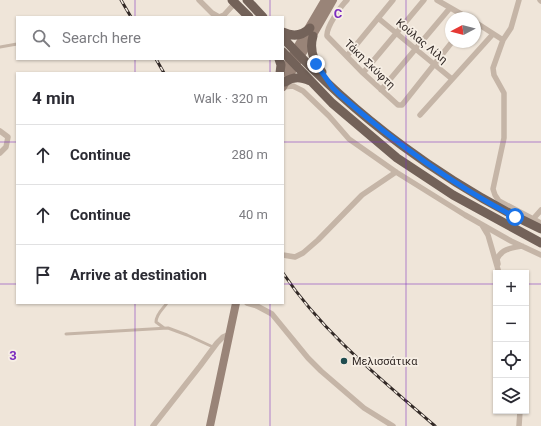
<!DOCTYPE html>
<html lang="en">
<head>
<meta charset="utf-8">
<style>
  body { margin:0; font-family:Roboto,sans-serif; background:#f7f7f7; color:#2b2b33 }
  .controls { position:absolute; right:12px; bottom:12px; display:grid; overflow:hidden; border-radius:0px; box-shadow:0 1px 3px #0004 }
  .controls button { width:36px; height:36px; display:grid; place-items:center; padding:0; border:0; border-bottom:1px solid #e1e1e2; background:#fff; color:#2b2b33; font:20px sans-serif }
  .compass { position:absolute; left:445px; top:12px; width:36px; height:36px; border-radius:50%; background:#fff; box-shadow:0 1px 3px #0004; rotate:263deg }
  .stop { position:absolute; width:12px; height:12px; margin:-9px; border:3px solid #1a73e8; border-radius:50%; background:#fff }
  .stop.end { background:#1a73e8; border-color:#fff; box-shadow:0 1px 4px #0008 }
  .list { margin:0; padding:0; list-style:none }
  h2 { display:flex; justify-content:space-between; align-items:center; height:52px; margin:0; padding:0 16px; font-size:17px }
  h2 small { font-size:13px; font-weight:400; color:#7c7c81 }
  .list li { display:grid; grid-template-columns:26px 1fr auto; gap:12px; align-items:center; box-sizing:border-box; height:60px; padding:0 16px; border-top:1px solid #e1e1e2 }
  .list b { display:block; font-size:15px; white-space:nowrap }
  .list em { font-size:13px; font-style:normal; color:#7c7c81 }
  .icon { flex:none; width:22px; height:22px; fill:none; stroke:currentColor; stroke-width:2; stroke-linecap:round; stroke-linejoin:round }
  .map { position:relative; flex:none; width:541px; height:426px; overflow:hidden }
  .search { position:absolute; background:#fff; box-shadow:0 1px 3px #0004; left:16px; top:16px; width:268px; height:44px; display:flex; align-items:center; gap:10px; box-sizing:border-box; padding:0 14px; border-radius:0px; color:#7c7c81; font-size:15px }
  .panel { position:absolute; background:#fff; box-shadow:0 1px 3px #0004; left:16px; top:72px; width:268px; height:232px; border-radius:0px }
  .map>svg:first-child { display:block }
</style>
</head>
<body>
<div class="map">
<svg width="541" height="426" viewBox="0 0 541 426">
  <rect width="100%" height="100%" fill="#efe5d9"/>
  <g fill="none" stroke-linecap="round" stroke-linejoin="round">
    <path stroke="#c5b5a7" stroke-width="3" d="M0 47 17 44
      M164 328 156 322C156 314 163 309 167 303
      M66 334 168 328 187 335 213 347"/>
    <path stroke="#c5b5a7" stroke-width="5.5" d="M199 0 212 13 219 17 224 15 235 3
      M347 0C341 6 326 27 327 36L363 73 398 105H402L452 42
      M437 0 468 18
      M519 0 511 28 503 40 493 68 494 75 504 93V138L493 189 495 195 499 201 541 223
      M540 0 541 1
      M378 18 452 79
      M475 22 503 40
      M347 56 393 0
      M363 73 424 0
      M283 87 293 86 303 91 329 116 349 139 396 172 465 215 511 241 541 255
      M381 90 450 8
      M420 115 493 34
      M0 131 8 137 6 147 0 153
      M533 219 541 210
      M482 225 488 235 499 273
      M283 255 295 257 303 253 318 240 362 195 396 172
      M498 264 497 259C502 249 511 248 522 246
      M247 303 257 306 272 314 308 358 321 371 364 408 393 426
      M153 426 200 366 217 343 223 337 230 334
      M519 426 520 411"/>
    <path stroke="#998478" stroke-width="8" d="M282 73 325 0
      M283 87 333 0
      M210 426 236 303"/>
    <path stroke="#736259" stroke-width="9" d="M232 0 249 17
      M247 0 263 17
      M283 32C293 37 302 36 310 28
      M313 36C309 50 313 61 322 72
      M283 38C355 117 444 183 541 229
      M283 52 332 103 397 158 453 195 541 243
      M279 59 281 65 280 73
      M285 82C294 76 301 77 310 81"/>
    <g stroke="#332a27" stroke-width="3">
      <path id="rail" d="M121 0 131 17
        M156 59 164 73
        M283 273C323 333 380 378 435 426"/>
    </g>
    <use href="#rail" stroke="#f7efe5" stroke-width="1.5" stroke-dasharray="4.5" stroke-linecap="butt"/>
  </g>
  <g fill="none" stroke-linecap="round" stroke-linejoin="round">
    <path stroke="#1a73e8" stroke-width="5" d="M316 64 333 88 339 94C393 141 451 184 515 217"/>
  </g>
  <path fill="none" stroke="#7b2cbf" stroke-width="1" stroke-opacity="0.55" d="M135 0V17M270 0V17M406 0V426M135 59V73M270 59V73M0 142H17M283 142H541M0 284H17M283 284H496M526 284H541M135 303V426M270 303V426"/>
  <circle fill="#204d50" stroke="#f7efe5" stroke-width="1.5" cx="344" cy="361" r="4"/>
  <g text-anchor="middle" stroke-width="3.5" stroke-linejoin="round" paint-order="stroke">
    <g font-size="11" fill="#332a27" stroke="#f7efe5">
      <text transform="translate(422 41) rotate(40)" y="4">Κούλας Λίλη</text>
      <text transform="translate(370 64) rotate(44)" y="4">Τάκη Σκύφτη</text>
    </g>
    <g font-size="11" fill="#332a27" stroke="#f7efe5" text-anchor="start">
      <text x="352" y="365">Μελισσάτικα</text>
    </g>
  </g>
  <g font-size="13" text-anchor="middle" font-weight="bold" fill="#7b2cbf" stroke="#f7efe5" stroke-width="3.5" stroke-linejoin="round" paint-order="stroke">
    <text x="338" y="18">C</text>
    <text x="13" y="360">3</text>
  </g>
</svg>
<div class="controls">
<button>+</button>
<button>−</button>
<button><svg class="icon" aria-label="locate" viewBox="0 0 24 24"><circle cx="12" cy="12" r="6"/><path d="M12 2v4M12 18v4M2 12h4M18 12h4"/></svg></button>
<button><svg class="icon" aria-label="layers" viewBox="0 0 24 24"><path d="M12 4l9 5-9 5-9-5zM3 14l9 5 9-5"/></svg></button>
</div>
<svg class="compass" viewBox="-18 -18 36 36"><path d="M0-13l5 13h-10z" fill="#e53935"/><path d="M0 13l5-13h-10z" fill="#7c7c81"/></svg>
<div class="stop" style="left:515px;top:217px"></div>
<div class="stop end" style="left:316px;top:64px"></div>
<div class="search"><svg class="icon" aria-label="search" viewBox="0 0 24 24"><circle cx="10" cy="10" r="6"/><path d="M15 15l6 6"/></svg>Search here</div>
<section class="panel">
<h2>4 min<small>Walk · 320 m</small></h2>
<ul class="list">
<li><svg class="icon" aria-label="ahead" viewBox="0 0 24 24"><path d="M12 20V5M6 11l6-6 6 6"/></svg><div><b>Continue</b></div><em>280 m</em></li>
<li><svg class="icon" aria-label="ahead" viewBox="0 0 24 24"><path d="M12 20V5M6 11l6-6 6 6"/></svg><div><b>Continue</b></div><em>40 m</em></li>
<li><svg class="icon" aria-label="arrive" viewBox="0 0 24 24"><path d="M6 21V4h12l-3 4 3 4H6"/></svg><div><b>Arrive at destination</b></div></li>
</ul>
</section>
</div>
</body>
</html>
